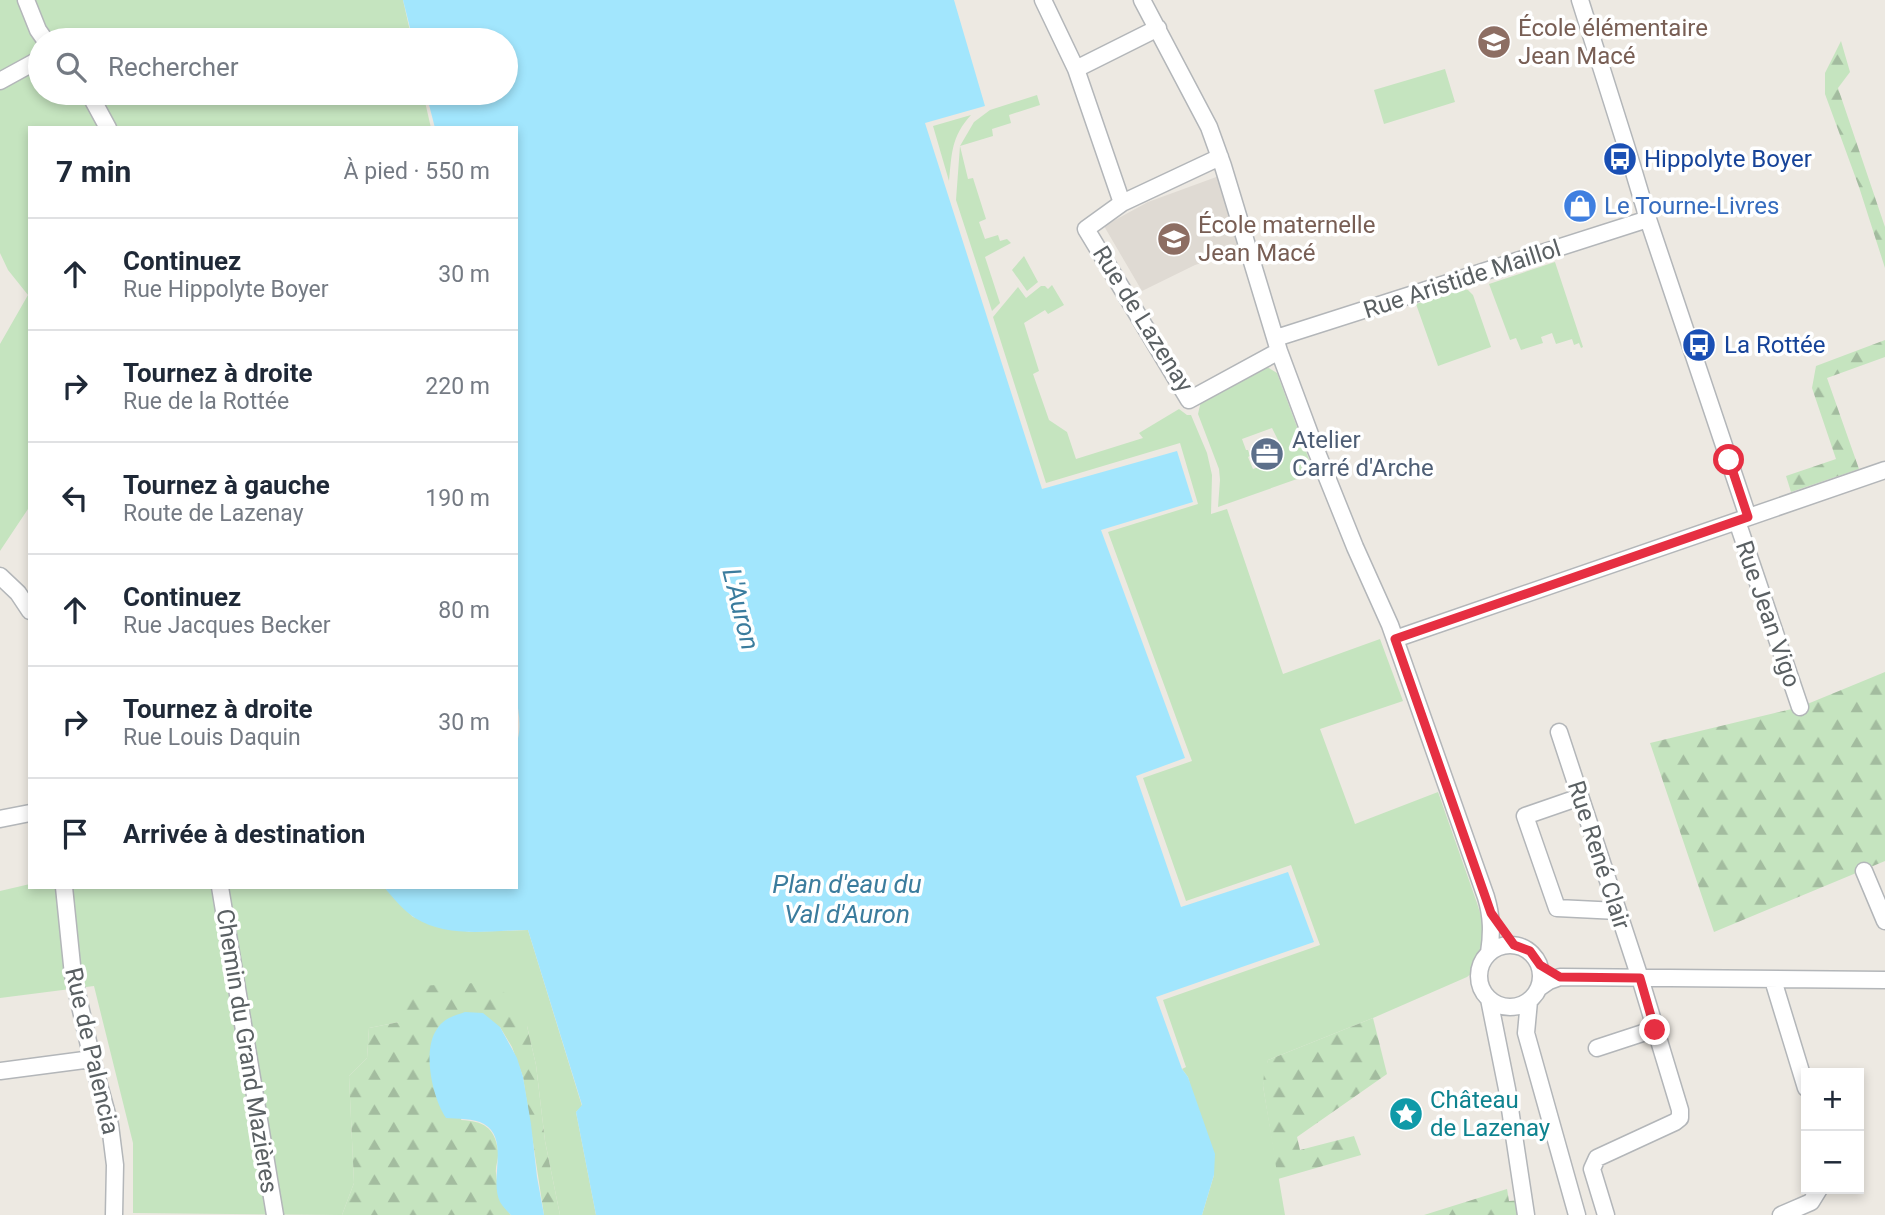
<!DOCTYPE html>
<html lang="fr">
<head>
<meta charset="utf-8">
<style>
  body { margin:0; font-family:Roboto,sans-serif; background:#f2f2f3; color:#1f2937 }
  .controls { position:absolute; right:21px; bottom:21px; display:grid; overflow:hidden; border-radius:0px; box-shadow:0 4px 10px #0003 }
  .controls button { width:63px; height:63px; display:grid; place-items:center; padding:0; border:0; border-bottom:2px solid #e0e1e3; background:#fff; color:#1f2937; font:35px sans-serif }
  .stop { position:absolute; width:21px; height:21px; margin:-16px; border:5px solid #e62f42; border-radius:50%; background:#fff }
  .stop.end { background:#e62f42; border-color:#fff; box-shadow:0 2px 7px #0008 }
  .list { margin:0; padding:0; list-style:none }
  h2 { display:flex; justify-content:space-between; align-items:center; height:91px; margin:0; padding:0 28px; font-size:30px }
  h2 small { font-size:23px; font-weight:400; color:#747a83 }
  .list li { display:grid; grid-template-columns:46px 1fr auto; gap:21px; align-items:center; box-sizing:border-box; height:112px; padding:0 28px; border-top:2px solid #e0e1e3 }
  .list b { display:block; font-size:26px; white-space:nowrap }
  .list p { margin:0; font-size:23px; white-space:nowrap; color:#747a83 }
  .list em { font-size:23px; font-style:normal; color:#747a83 }
  .icon { flex:none; width:38px; height:38px; fill:none; stroke:currentColor; stroke-width:2; stroke-linecap:round; stroke-linejoin:round }
  .map { position:relative; flex:none; width:1885px; height:1215px; overflow:hidden }
  .search { position:absolute; background:#fff; box-shadow:0 4px 10px #0003; left:28px; top:28px; width:490px; height:77px; display:flex; align-items:center; gap:18px; box-sizing:border-box; padding:0 24px; border-radius:38px; color:#747a83; font-size:26px }
  .panel { position:absolute; background:#fff; box-shadow:0 4px 10px #0003; left:28px; top:126px; width:490px; height:763px; border-radius:0px }
  .map>svg:first-child { display:block }
</style>
</head>
<body>
<div class="map">
<svg width="1885" height="1215" viewBox="0 0 1885 1215">
  <defs>
    <pattern id="forest-firs" width="22" height="20" patternUnits="userSpaceOnUse" patternTransform="scale(1.75)"><rect width="22" height="20" fill="#c5e4bf"/><path d="M5 1l3.5 6h-7zM16 11l3.5 6h-7z" fill="#a3bc9f"/></pattern>
  </defs>
  <rect width="100%" height="100%" fill="#ede9e2"/>
  <path fill="#dfdad3" d="M1219 176 1241 251 1195 265 1142 291 1104 226 1148 202Z"/>
  <path fill="#c5e4bf" fill-rule="evenodd" d="M0 0H403L412 40H40V93H423L431 128H30V506L0 551V344L28 295 8 270 0 253Z
    M1445 69 1455 102 1384 124 1374 90Z
    M1037 95 1040 105 1009 115 1011 123 992 129 993 136 960 146 968 179 973 178 986 219 979 222 985 239 998 235 1000 241 1007 239 1011 243 985 257 1000 303 992 311 956 200 960 146 974 122 990 110Z
    M971 115C951 137 952 153 949 181L933 126Z
    M1024 256 1038 282 1027 291 1012 270Z
    M1555 262 1583 347 1581 348 1579 343 1574 345 1572 339 1556 344 1552 333 1541 337 1543 343 1521 350 1516 338 1510 340 1489 284Z
    M1052 285 1064 305 1048 314 1045 310 1024 323 1039 371 1033 374 1049 420 1067 432 1076 459 1143 438 1139 433 1179 409 1187 415H1191L1207 453 1212 475 1211 514 1227 509 1283 674 1380 639 1403 701 1320 729 1355 824 1438 792 1477 903 1484 926V947L1473 972 1467 977 1373 1018 1268 1060 1263 1086 1285 1215H1202L1214 1175 1188 1077 1182 1069 1186 1067 1163 1000 1320 945 1291 865 1186 901 1143 778 1192 761 1108 532 1198 504 1180 443 1046 483 993 317 1018 287 1026 298 1041 286H1045L1048 289Z
    M1462 289 1468 290 1473 295 1491 347 1438 366 1416 304Z
    M1264 365 1277 373 1314 473 1218 507 1220 480 1219 469 1198 414 1201 401ZM1272 428 1278 440 1283 458 1266 463 1267 466 1265 467 1263 465 1253 469 1248 457 1250 456 1248 450H1246L1242 439Z
    M30 884V887H384L413 917 469 932 528 930 582 1106 576 1112 596 1215H560L545 1141 536 1065 527 1026 399 1022 369 1028 367 1058 349 1076 354 1183 342 1215 133 1213V1143L94 986 0 998V891Z"/>
  <path fill="url(#forest-firs)" d="M1841 41 1850 72 1838 88 1885 227V268L1859 187 1825 94V73Z
    M1885 340V357L1827 378 1859 469 1791 492 1786 476 1836 459 1812 388 1816 366Z
    M1885 672V861L1714 932 1650 743 1800 707Z
    M475 983 493 985 515 1000 527 1026 536 1065 545 1141 560 1215H544L523 1077 512 1047 500 1027 461 1120C483 1121 495 1127 498 1151 499 1159 495 1166 496 1173 497 1186 502 1205 511 1215H342L354 1183 349 1076 367 1058 369 1028 399 1022V1006L418 986Z
    M1373 1018 1387 1074 1297 1137 1300 1150 1354 1136 1361 1155 1278 1179 1263 1086 1264 1073 1268 1060Z
    M1507 1189 1509 1201 1523 1200 1526 1215H1424Z"/>
  <path fill="#a2e6fd" d="M403 0H954L985 106 925 123 1042 489 1177 451 1193 502 1101 530 1185 758 1136 776 1181 907 1288 872 1314 942 1156 997 1182 1069 1188 1077 1215 1154 1214 1175 1202 1215H596L576 1112 582 1105 528 930C491 930 449 939 415 918 404 911 393 898 384 887H516V745C522 730 519 712 516 697V128H435L426 93H506V40H413Z
    M465 1012 483 1013 500 1027 517 1058 523 1077 531 1124 537 1177 544 1215H511C507 1211 503 1207 500 1202 489 1180 510 1139 484 1124 474 1118 457 1119 446 1118 432 1097 422 1050 437 1029 444 1018 454 1016 465 1012Z"/>
  <g fill="none" stroke-linecap="round" stroke-linejoin="round">
    <g stroke="#b3b6b9" stroke-width="19">
      <path id="minor" d="M26 0 38 30 45 40
        M1043 0 1076 69 1122 203
        M1142 0 1209 127 1223 166 1279 351 1314 445 1355 547 1390 625 1486 897C1492 917 1492 933 1489 953
        M1580 0 1627 149 1648 219 1748 517
        M1076 69 1158 28
        M0 81 40 59
        M89 93 108 128
        M1220 157 1122 203 1086 229 1189 400 1279 351
        M1276 338 1648 219
        M1737 521 1800 707
        M0 576 18 593 30 611
        M1395 639 1885 470
        M1559 732 1640 978 1680 1110V1118L1675 1122 1597 1158 1592 1169 1606 1215
        M1580 797 1525 816 1557 908 1618 911
        M0 819 30 813
        M1864 871 1885 921
        M64 887 73 975 92 1059 110 1125 115 1165 114 1215
        M220 887 275 1215
        M1479 976a31 31 0 1 1 62 0a31 31 0 1 1-62 0Z
        M1773 980 1806 1088
        M1539 988 1549 981 1560 977 1885 980
        M1489 999 1507 1089 1526 1215
        M1529 1001 1526 1033 1577 1215
        M1597 1048 1655 1029
        M0 1071 92 1059
        M1781 1215 1811 1202 1819 1189"/>
    </g>
    <use href="#minor" stroke="#fff" stroke-width="16"/>
  </g>
  <g fill="none" stroke-linecap="round" stroke-linejoin="round">
    <path stroke="#e62f42" stroke-width="9" d="M1655 1030 1640 978 1560 977 1540 965 1530 951 1514 945 1491 913 1395 639 1748 517 1729 460"/>
  </g>
  <defs>
    <g id="school-disc" transform="scale(1.75)"><circle r="9.5" fill="#8d6e63" stroke="#fff"/><path d="M0-5L7-2L0 1L-7-2ZM-4 1L0 2.5L4 1V4Q0 6-4 4Z" fill="#fff"/></g>
    <g id="bus-disc" transform="scale(1.75)"><circle r="9.5" fill="#1a4fb4" stroke="#fff"/><path d="M-5-6H5V4H4V6H2V4H-2V6H-4V4H-5ZM-3.5-4V0h7V-4ZM-3.5 1.2v1.5H-2V1.2ZM2 1.2v1.5H3.5V1.2Z" fill="#fff"/></g>
    <g id="shop-disc" transform="scale(1.75)"><circle r="9.5" fill="#3f7fe0" stroke="#fff"/><path d="M-5-2.5h2.3a2.7 3.5 0 0 1 5.4 0H5L5.5 6h-11ZM-1.5-2.5h3a1.5 2.3 0 0 0-3 0Z" fill="#fff"/></g>
    <g id="office-disc" transform="scale(1.75)"><circle r="9.5" fill="#5c6f8a" stroke="#fff"/><path d="M-6-3h4V-5.5h4V-3h4V5H-6ZM-1-4.5V-3h2v-1.5ZM-6 0V1H6V0Z" fill="#fff"/></g>
    <g id="sight-disc" transform="scale(1.75)"><circle r="9.5" fill="#0f9aa8" stroke="#fff"/><path d="M0-6L1.8-2.2L6-1.7L2.9 1.2L3.7 5.4L0 3.3L-3.7 5.4L-2.9 1.2L-6-1.7L-1.8-2.2Z" fill="#fff"/></g>
  </defs>
  <g fill-rule="evenodd">
    <use href="#school-disc" x="1494" y="42"/>
    <use href="#bus-disc" x="1620" y="159"/>
    <use href="#shop-disc" x="1580" y="206"/>
    <use href="#school-disc" x="1174" y="239"/>
    <use href="#bus-disc" x="1699" y="345"/>
    <use href="#office-disc" x="1267" y="454"/>
    <use href="#sight-disc" x="1406" y="1114"/>
  </g>
  <g text-anchor="middle" stroke-width="7" stroke-linejoin="round" paint-order="stroke">
    <g font-size="24" fill="#785e54" stroke="#fff" text-anchor="start">
      <text x="1518" y="36">École élémentaire<tspan x="1518" dy="28">Jean Macé</tspan></text>
      <text x="1198" y="233">École maternelle<tspan x="1198" dy="28">Jean Macé</tspan></text>
    </g>
    <g font-size="24" fill="#164399" stroke="#fff" text-anchor="start">
      <text x="1644" y="167">Hippolyte Boyer</text>
      <text x="1724" y="353">La Rottée</text>
    </g>
    <g font-size="24" fill="#366cbe" stroke="#fff" text-anchor="start">
      <text x="1604" y="214">Le Tourne-Livres</text>
    </g>
    <g font-size="24" fill="#5a6063" stroke="#fff">
      <text transform="translate(1462 279) rotate(-18)" y="8">Rue Aristide Maillol</text>
      <text transform="translate(1143 319) rotate(58)" y="8">Rue de Lazenay</text>
      <text transform="translate(1768 614) rotate(71)" y="8">Rue Jean Vigo</text>
      <text transform="translate(1599 855) rotate(72)" y="8">Rue René Clair</text>
      <text transform="translate(92 1051) rotate(77)" y="8">Rue de Palencia</text>
      <text transform="translate(247 1051) rotate(81)" y="8">Chemin du Grand Mazières</text>
    </g>
    <g font-size="24" fill="#4e5e75" stroke="#fff" text-anchor="start">
      <text x="1292" y="448">Atelier<tspan x="1292" dy="28">Carré d'Arche</tspan></text>
    </g>
    <g font-size="24" fill="#0d838f" stroke="#fff" text-anchor="start">
      <text x="1430" y="1108">Château<tspan x="1430" dy="28">de Lazenay</tspan></text>
    </g>
    <g font-size="26" font-style="italic" fill="#3b7c9d" stroke="#fff">
      <text transform="translate(741 609) rotate(76)" y="9">L'Auron</text>
      <text x="847" y="893">Plan d'eau du<tspan x="847" dy="30">Val d'Auron</tspan></text>
    </g>
  </g>
</svg>
<div class="controls">
<button>+</button>
<button>−</button>
</div>
<div class="stop" style="left:1729px;top:460px"></div>
<div class="stop end" style="left:1655px;top:1030px"></div>
<div class="search"><svg class="icon" aria-label="search" viewBox="0 0 24 24"><circle cx="10" cy="10" r="6"/><path d="M15 15l6 6"/></svg>Rechercher</div>
<section class="panel">
<h2>7 min<small>À pied · 550 m</small></h2>
<ul class="list">
<li><svg class="icon" aria-label="ahead" viewBox="0 0 24 24"><path d="M12 20V5M6 11l6-6 6 6"/></svg><div><b>Continuez</b><p>Rue Hippolyte Boyer</p></div><em>30 m</em></li>
<li><svg class="icon" aria-label="right" viewBox="0 0 24 24"><path d="M7 20v-9h11M14 6l5 5-5 5"/></svg><div><b>Tournez à droite</b><p>Rue de la Rottée</p></div><em>220 m</em></li>
<li><svg class="icon" aria-label="left" viewBox="0 0 24 24"><path d="M17 20v-9H6M10 6l-5 5 5 5"/></svg><div><b>Tournez à gauche</b><p>Route de Lazenay</p></div><em>190 m</em></li>
<li><svg class="icon" aria-label="ahead" viewBox="0 0 24 24"><path d="M12 20V5M6 11l6-6 6 6"/></svg><div><b>Continuez</b><p>Rue Jacques Becker</p></div><em>80 m</em></li>
<li><svg class="icon" aria-label="right" viewBox="0 0 24 24"><path d="M7 20v-9h11M14 6l5 5-5 5"/></svg><div><b>Tournez à droite</b><p>Rue Louis Daquin</p></div><em>30 m</em></li>
<li><svg class="icon" aria-label="arrive" viewBox="0 0 24 24"><path d="M6 21V4h12l-3 4 3 4H6"/></svg><div><b>Arrivée à destination</b></div></li>
</ul>
</section>
</div>
</body>
</html>
